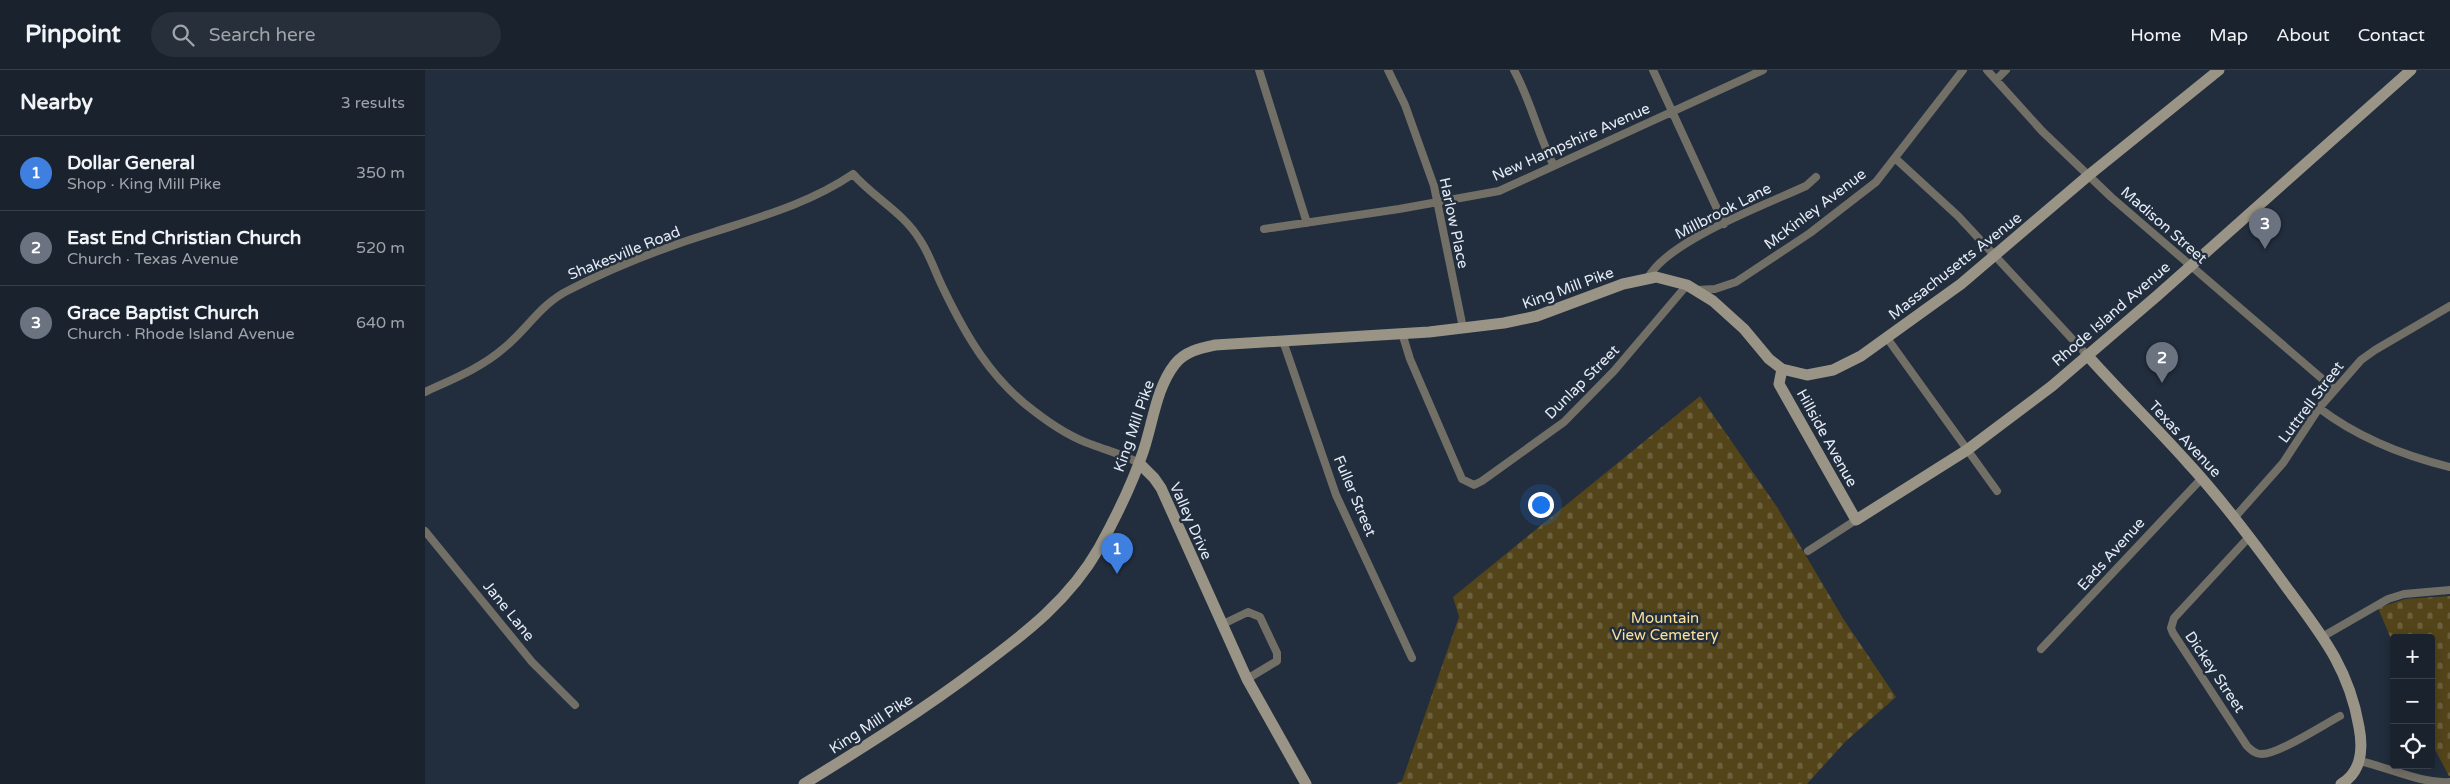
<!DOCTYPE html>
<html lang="en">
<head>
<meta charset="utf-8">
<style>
  body { margin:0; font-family:"Varela Round",sans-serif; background:#272f3a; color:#f1f3f6 }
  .controls { position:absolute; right:15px; bottom:15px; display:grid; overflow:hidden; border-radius:5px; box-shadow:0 2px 12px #0003 }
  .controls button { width:45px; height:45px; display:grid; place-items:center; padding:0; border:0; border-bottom:1px solid #383f4a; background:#1a222e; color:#f1f3f6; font:25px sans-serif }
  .you { position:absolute; left:1115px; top:434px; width:18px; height:18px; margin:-12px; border:4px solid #fff; border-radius:50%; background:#1a73e8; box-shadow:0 0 0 8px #1a73e833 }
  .badge { display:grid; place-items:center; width:32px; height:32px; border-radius:50%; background:#8c9099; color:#fff; font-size:16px; font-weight:700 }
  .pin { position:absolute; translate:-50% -41px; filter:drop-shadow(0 1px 2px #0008) }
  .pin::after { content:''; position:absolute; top:26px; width:18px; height:15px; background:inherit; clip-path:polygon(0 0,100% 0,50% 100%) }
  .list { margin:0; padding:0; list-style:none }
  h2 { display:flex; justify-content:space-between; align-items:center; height:65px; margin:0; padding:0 20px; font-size:21px }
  h2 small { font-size:16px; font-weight:400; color:#9fa4aa }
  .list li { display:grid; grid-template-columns:32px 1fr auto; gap:15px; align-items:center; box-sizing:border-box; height:75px; padding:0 20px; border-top:1px solid #383f4a }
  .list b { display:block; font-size:19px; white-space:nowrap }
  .list p { margin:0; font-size:16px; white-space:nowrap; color:#9fa4aa }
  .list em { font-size:16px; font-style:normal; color:#9fa4aa }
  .icon { flex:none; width:28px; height:28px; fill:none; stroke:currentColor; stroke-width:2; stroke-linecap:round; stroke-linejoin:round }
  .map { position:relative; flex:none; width:2025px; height:714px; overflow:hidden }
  header { display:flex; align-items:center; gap:30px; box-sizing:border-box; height:70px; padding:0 25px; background:#1a222e; border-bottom:1px solid #383f4a }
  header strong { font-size:24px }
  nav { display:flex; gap:28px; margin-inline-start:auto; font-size:18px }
  .search { width:350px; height:45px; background:#272f3a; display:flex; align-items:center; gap:12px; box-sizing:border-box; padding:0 18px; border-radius:28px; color:#9fa4aa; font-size:19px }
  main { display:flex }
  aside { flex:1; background:#1a222e }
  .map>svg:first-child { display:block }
</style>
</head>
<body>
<header>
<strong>Pinpoint</strong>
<div class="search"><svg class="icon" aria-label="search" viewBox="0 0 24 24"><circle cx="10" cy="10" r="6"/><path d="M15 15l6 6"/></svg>Search here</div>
<nav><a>Home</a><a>Map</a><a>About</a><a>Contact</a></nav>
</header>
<main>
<aside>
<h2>Nearby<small>3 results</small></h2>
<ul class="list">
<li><span class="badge" style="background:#3f7fe0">1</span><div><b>Dollar General</b><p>Shop · King Mill Pike</p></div><em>350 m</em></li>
<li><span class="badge" style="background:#6b7280">2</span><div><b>East End Christian Church</b><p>Church · Texas Avenue</p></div><em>520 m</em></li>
<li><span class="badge" style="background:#6b7280">3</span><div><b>Grace Baptist Church</b><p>Church · Rhode Island Avenue</p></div><em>640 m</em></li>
</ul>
</aside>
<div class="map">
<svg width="2025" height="714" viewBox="0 0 2025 714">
  <defs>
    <pattern id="cemetery-stones" width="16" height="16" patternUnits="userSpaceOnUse" patternTransform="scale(1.25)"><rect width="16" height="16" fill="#534419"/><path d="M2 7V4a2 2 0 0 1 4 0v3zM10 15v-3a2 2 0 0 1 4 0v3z" fill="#6c5f3b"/></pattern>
  </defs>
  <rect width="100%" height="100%" fill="#222e3d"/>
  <path fill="url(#cemetery-stones)" d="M1275 326 1352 437 1419 550 1471 627 1420 672 1382 714H970L977 711 1034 547 1028 527Z
    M2025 526V706H2024L2006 672V568H1969V576L1953 538 1980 529Z"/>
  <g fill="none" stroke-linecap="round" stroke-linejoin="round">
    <path stroke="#726f66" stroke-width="8" d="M834 0 882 153
      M963 0 980 35 1009 116 1038 258
      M1089 0C1106 31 1113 65 1129 96
      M1228 0 1299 154
      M1562 0 1617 61 1686 127 1909 319
      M1571 10 1581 0
      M1471 89 1533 146 1662 285
      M839 159 974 139 1074 121 1338 0
      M1223 208C1242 171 1342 134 1381 116L1391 107
      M1272 220 1290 219 1311 212 1385 163 1451 112 1538 0
      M977 263 985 289 1037 409 1049 415 1057 411 1139 352 1189 301 1262 215
      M1462 268 1572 421
      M858 271 911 425 987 588
      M0 322C28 309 56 298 79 278 102 259 117 233 144 220 189 197 240 177 289 162 338 146 385 133 428 104 449 128 478 142 495 170 505 185 510 202 518 218 541 266 566 309 609 341 627 355 647 368 668 375 684 381 699 385 714 393
      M1894 338C1932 367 1980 386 2025 397
      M1810 447 1858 393 1894 338 1936 290 1950 280 2025 236
      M0 461 107 592 150 635
      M1825 466 1749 548 1746 558 1748 563 1822 676C1826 680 1830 684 1836 684 1852 685 1898 655 1915 646
      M1383 481 1431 450
      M796 555 823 542 835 547 852 583V591L822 609
      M1897 567 1963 529 1979 524 2025 520
      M1616 579 1777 408
      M1934 691C1963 697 1996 714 2025 712"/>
    <path stroke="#999485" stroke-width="11" d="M1662 285C1695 322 1730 356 1763 393 1799 432 1831 475 1862 518 1896 564 1924 598 1934 657 1938 678 1937 702 1916 714
      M1357 299 1354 314 1431 450 1542 380 1627 316 1733 225 1986 0
      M714 393 729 408 736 418 822 609 881 714
      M379 714C439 677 498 640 555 597 601 563 645 529 674 478 691 447 707 415 718 382 728 353 731 318 750 294 760 281 776 278 790 275L1004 262 1079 253 1112 246 1198 214 1231 207 1262 215 1288 231 1319 259 1344 289 1357 299 1382 305 1408 300 1436 286 1536 214 1664 105 1794 0"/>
  </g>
  <g text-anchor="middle" stroke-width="5" stroke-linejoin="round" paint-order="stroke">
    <g font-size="15" fill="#e4ebf6" stroke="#222e3d">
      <text transform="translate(1146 72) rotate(-24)" y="5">New Hampshire Avenue</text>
      <text transform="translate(1390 139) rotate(-37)" y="5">McKinley Avenue</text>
      <text transform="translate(1298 141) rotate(-27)" y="5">Millbrook Lane</text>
      <text transform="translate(1029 153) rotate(78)" y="5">Harlow Place</text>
      <text transform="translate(1739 155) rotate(41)" y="5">Madison Street</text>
      <text transform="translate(199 183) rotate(-22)" y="5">Shakesville Road</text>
      <text transform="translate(1530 196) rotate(-38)" y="5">Massachusetts Avenue</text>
      <text transform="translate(1143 218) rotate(-20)" y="5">King Mill Pike</text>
      <text transform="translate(1686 244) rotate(-41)" y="5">Rhode Island Avenue</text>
      <text transform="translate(1157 312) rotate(-45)" y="5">Dunlap Street</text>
      <text transform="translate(1886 332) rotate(-53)" y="5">Luttrell Street</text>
      <text transform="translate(709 356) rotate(-71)" y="5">King Mill Pike</text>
      <text transform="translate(1402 368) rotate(61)" y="5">Hillside Avenue</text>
      <text transform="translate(1760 369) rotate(47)" y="5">Texas Avenue</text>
      <text transform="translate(930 426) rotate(67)" y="5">Fuller Street</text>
      <text transform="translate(766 451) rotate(66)" y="5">Valley Drive</text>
      <text transform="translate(1686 484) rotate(-48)" y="5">Eads Avenue</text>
      <text transform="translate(84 541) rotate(51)" y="5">Jane Lane</text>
      <text transform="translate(1790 602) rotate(56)" y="5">Dickey Street</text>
      <text transform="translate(446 654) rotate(-33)" y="5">King Mill Pike</text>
    </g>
    <g font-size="15" fill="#fbe096" stroke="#222e3d">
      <text x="1240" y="553">Mountain<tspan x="1240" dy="17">View Cemetery</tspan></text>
    </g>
  </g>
</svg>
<div class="controls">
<button>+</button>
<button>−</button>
<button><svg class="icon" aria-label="locate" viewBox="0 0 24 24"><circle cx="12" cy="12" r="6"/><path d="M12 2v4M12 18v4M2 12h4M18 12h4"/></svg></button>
</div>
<div class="you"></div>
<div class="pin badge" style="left:692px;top:504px;background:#3f7fe0">1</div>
<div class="pin badge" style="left:1737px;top:313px;background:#6b7280">2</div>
<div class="pin badge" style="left:1840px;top:179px;background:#6b7280">3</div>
</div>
</main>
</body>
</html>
